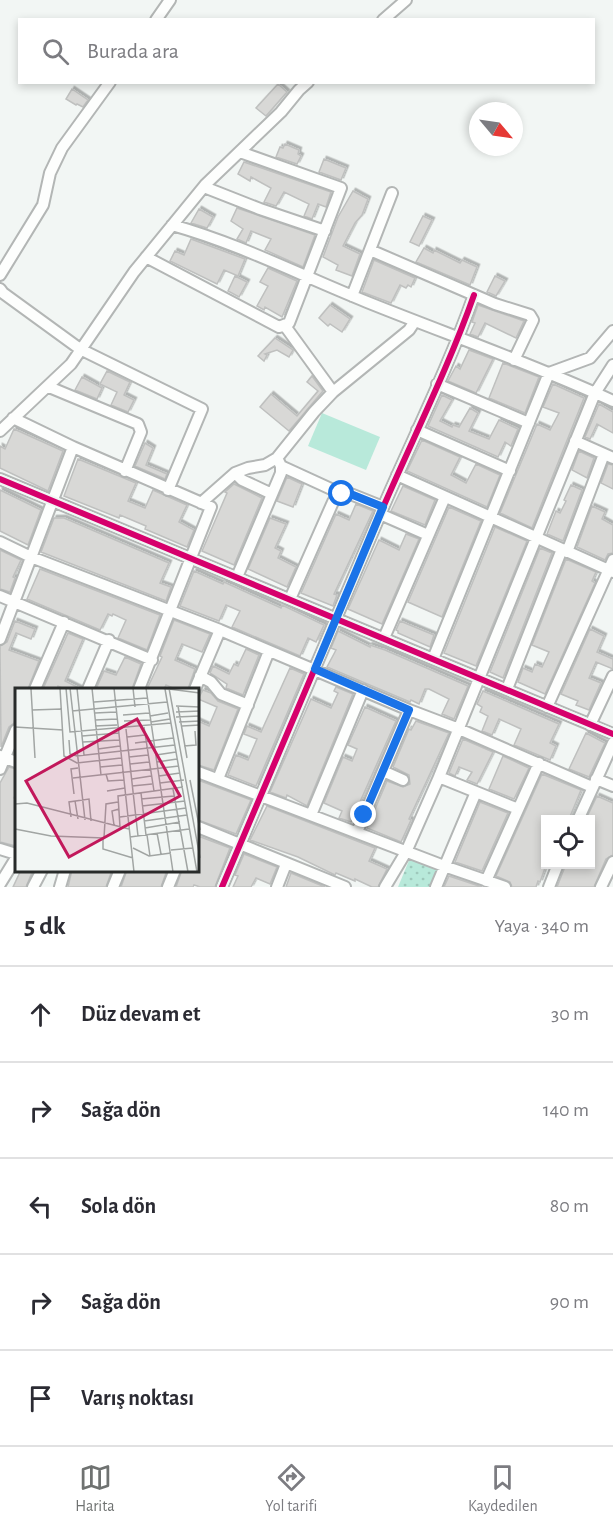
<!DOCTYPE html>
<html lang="tr">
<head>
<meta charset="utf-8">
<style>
  body { margin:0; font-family:"Alegreya Sans",sans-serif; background:#f7f7f7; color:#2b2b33 }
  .controls { position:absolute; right:18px; bottom:18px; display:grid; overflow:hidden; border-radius:0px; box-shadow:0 3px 9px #0003 }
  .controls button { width:54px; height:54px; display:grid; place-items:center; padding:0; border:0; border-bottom:2px solid #e1e1e2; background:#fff; color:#2b2b33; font:30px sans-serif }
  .compass { position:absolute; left:469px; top:102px; width:54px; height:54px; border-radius:50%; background:#fff; box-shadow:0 3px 9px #0003; rotate:119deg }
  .stop { position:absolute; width:18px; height:18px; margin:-14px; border:4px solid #1a73e8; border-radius:50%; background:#fff }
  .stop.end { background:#1a73e8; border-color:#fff; box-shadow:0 2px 6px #0008 }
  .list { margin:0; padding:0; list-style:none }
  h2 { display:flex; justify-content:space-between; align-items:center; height:78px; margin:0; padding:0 24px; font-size:26px }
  h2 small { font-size:20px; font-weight:400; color:#7c7c81 }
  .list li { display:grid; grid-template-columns:39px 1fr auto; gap:18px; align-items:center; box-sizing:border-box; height:96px; padding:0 24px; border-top:2px solid #e1e1e2 }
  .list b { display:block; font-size:22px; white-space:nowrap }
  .list em { font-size:20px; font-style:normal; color:#7c7c81 }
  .icon { flex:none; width:33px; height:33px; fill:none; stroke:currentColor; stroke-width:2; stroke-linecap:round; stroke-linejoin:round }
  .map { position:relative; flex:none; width:613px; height:887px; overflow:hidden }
  .search { position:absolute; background:#fff; box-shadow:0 3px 9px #0003; left:18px; right:18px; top:18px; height:66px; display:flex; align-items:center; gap:15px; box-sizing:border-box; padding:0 21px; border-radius:0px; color:#7c7c81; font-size:22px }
  .sheet { height:558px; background:#fff }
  nav { display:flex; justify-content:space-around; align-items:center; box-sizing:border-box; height:84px; border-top:2px solid #e1e1e2; background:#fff; font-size:16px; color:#7c7c81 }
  nav a { display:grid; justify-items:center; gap:3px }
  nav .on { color:#6f7271 }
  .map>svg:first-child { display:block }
</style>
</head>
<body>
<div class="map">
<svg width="613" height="887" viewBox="0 0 613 887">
  <defs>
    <pattern id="park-dots" width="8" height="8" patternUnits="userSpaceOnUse" patternTransform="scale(1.5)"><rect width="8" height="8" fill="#b8e9da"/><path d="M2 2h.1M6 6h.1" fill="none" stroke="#9ec8bb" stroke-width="1.8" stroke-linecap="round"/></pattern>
    <filter id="shadow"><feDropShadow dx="2.5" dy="-2.5" stdDeviation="0" flood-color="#0004"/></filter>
  </defs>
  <rect width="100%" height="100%" fill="#f2f6f4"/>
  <path fill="#b8e9da" d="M322 413 380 437 366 470 308 446Z"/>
  <path fill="url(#park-dots)" d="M410 858 440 870 433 887H398Z"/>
  <path fill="#d8d8d6" stroke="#bfc0bf" stroke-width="1.5" filter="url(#shadow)" d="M278 84 287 92 266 116 256 108Z
    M72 89 88 100 83 107 77 104 76 105 66 99Z
    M285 144 299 150 298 154 301 156 297 164 276 157 280 147 283 148Z
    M324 159 346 168 341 180 319 172Z
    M244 162 331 192 326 207 318 204 312 219 304 216 309 204 284 192 276 206 264 202 271 188 251 177 250 181 238 174Z
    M353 191 368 199 362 215 355 223 343 246 360 254 352 276 336 270 338 265 323 257 338 217Z
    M237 208 315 235 303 267 265 250 271 239 251 231 246 243 237 239 243 229 231 221Z
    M199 209 213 217 207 228 191 223Z
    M423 216 432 220 419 246 410 242Z
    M191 239 245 259 238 276 224 270 217 284 170 261 175 251 184 255Z
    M424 248 433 253 434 250 460 263 462 260 477 267 470 285 416 262Z
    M374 260 415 278 411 287 408 285 406 288 400 285 391 303 362 292Z
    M268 268 297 281 282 317 265 307 264 310 257 306 268 286 260 282Z
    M235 276 247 282 239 297 228 291Z
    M495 276 505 281 496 296 487 292Z
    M330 305 350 319 342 332 330 324 328 326 319 318Z
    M478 305 524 321 516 338 485 323 478 337 470 334 475 323 472 322Z
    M275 338 293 350 289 357 277 350 265 354 267 355 264 361 258 356Z
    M469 350 493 359 476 393 448 381 456 366 460 369Z
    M503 363 539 377 525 413 489 398Z
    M107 371 130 382 124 395 134 400 128 412 111 405 117 392 100 384Z
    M312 376 323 391 289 431 260 407 271 394 297 416 318 391 307 382Z
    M82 377 102 388 97 399 75 390Z
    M553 384 584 398 532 528 500 513 537 424 550 430 559 413 543 407Z
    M442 395 452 400 440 421 452 427 453 425 459 427 470 408 478 413 469 431 489 439 499 420 518 429 511 446 505 442 498 457 428 426Z
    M599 404 613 412V433L597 424 590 439 585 437Z
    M14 429 63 451 48 491 0 468V446L5 449Z
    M422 440 460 457 451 475 466 483 476 464 500 475 487 507 407 471Z
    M145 443 153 448 146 465 167 474 165 479 135 466Z
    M579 451 594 458 587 478 572 470Z
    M78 459 136 483 128 501 145 508 153 490 187 505 179 522 194 530 187 547 145 529 146 526 120 515 119 518 64 496Z
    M608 464 613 465V489L601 483Z
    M287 477 302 484 293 507 277 501Z
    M234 484 262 498 234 565 202 551 227 493 225 492Z
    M571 485 582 490 563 541 547 534 556 511 560 513 566 501 564 500Z
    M403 486 435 500 425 525 391 511Z
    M0 490 41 510 28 545 0 531Z
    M356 504 373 511 334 594 337 595 333 606 301 593 336 514 349 520Z
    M592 506 605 512 602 519 613 525V553L608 554 605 560 577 547Z
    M449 507 481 521 442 617 408 602Z
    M54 518H64L169 563 160 583 171 587 166 601 41 552Z
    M270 518 286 524 275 548 281 551 278 558 296 567 287 587 248 569Z
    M495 527 527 541 476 666 444 653Z
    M406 534 419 539 382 624 348 609 379 540 399 550Z
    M540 548 552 553 503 678 490 672Z
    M0 550 21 560 13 577 15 578 10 592 0 589Z
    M566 559 596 572 592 581 595 583 545 694 518 682 523 668 532 672 535 664 542 667 549 652 532 645Z
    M40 569 160 615 147 650 118 638 126 620 113 614 112 616 108 614 100 630 27 599Z
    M194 571 223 584 224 582 281 608 282 605 324 625 316 642 308 638 300 656 232 627 240 611 226 605 219 621 180 606Z
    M174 620 210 634 202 652 182 644 175 660 195 669 188 689H175L166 685 164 689H147L162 657 160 656Z
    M15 621 35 629 31 639 16 633 9 650 39 661 28 689H16V716L14 723 9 727 1 747 0 646 7 642Z
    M400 621 434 635 430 647 398 633V631L396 630Z
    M590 629 604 636 597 652 613 659V669L596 662 589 678 601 683 589 710 576 705 578 701 561 694Z
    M338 631 370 647V645L385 650 468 686 454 719 442 714 449 699 429 689H425L419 704 411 700 410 702 327 667 336 650 331 648Z
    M68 633 83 639 65 681 81 689H64L58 686 57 689H43Z
    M246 649 259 655 243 695 226 688 227 684 210 673 213 666 229 674 234 664 238 666Z
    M125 657 141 664 132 689H96L104 671 116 675Z
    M290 668 304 674 256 786 228 775 236 755 248 760 257 739 244 734 247 726 261 732Z
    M336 687 353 694 307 806 287 795 286 798 270 792 311 699 331 708 338 693 334 691Z
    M203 690 211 693 218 701 238 709 214 770 198 765V721L209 726 217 707 198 699Z
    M483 691 559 724 550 743 556 746 550 760 514 745 521 729 499 719 492 735 482 731 488 716 480 712 482 707 477 704Z
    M365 707 396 721 351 822 339 818 342 811 324 803 343 757 352 761 357 749 348 745Z
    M416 721 449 733 409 819 411 820 401 842 367 828 387 781 403 787 410 784 409 775 393 767 409 729 411 730Z
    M586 733 605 743 589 777 569 769Z
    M463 739 493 752 477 784 467 780 472 772 459 767 455 776 449 773Z
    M503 756 529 768 514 799 489 789Z
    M9 767 16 769V793L14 798 16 799V846L0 842V783Z
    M542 774 581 790 569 819H546V862L543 868H545L540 882 538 881 536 887H512L510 882 496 876Z
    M198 780 251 800 236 834 198 820Z
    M597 796 613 803V855L606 859 594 887H557L566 864H591V819H586Z
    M480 802 508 813 482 871 455 862Z
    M267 806 375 848 369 861 387 869 378 887H372L355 879V881L336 873 335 875 298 857 250 840Z
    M198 836 230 848 215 887H200L194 885 193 887H176L182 870H198Z
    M244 854 277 867 270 884 256 878 251 887H233L238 876 235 875Z
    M21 870H33L26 887H13Z
    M72 870H112L106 887H68Z
    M127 870H167L161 887H121Z
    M291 873 325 887H286Z
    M449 876 482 887H444Z"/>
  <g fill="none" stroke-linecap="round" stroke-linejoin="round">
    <g stroke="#b3b6b5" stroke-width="14">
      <path id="minor" d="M156 20 170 0
        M383 20 406 0
        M204 187 260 209 325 231
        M172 225C240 244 302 276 367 302 449 335 533 364 613 401
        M370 250 495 304 530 315 533 320 514 360
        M146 257 279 327 289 323 341 188 240 152
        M0 275 43 205 50 173 62 148 110 82
        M0 289 3 293 80 349 202 409 168 490
        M352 296 392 193
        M285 326 333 392
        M437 384 529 423
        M49 387 138 424 141 432 125 471
        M13 418 73 447 211 507 139 689
        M417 430 510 471
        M0 431 71 364 134 272 206 184 281 112 299 90 308 82
        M575 441 613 458
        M281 466 342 494
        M235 473 242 480 272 494
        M397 475 613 572
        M0 479 613 734
        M201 503 235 473 248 468 265 465 277 458 314 412 333 392 409 330 415 321
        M380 514 428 535
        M0 542 31 557 220 630 409 710 459 729 592 787
        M567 552 604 454
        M237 577 281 473V466L277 458
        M0 596 152 660
        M290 599 333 502C337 496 340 494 348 493L383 507
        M384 638 445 497
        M0 639 73 447
        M433 659 549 373 590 358 613 331
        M200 676 211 682 221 694 248 705
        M35 689 64 622
        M88 689 109 640
        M195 689 220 630
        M507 689 562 549
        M547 707 613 560
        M590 725 613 676
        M0 756 16 762
        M0 769 16 730
        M383 771 403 780
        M198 772 444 866 505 887
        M439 777 518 809
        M218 779 269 651
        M596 779 613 786
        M311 815 363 690
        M578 820 613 743
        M198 827 345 887
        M357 832 409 710
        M0 849 16 854
        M486 881 539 763
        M0 884 16 858
        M33 887 42 870
        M60 887 65 870
        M113 887 120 870
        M168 887 175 870
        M222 887C276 759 330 631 385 503 415 434 449 366 474 295
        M277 887 286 864
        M385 887 406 852 439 777 595 393 613 365
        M436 887 476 792
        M549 887 558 864
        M601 887 613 862"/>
    </g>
    <use href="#minor" stroke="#fdfefd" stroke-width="10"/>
    <g stroke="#f0f8f5" stroke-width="10">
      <path id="cycleway" d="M0 479 613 734
        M222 887C276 759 330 631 385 503 415 434 449 366 474 295"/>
    </g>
    <use href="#cycleway" stroke="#d6006c" stroke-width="6"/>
  </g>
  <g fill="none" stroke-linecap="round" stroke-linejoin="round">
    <path stroke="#1a73e8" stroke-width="8" d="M342 494 348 493 383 507 315 669 409 710 364 815"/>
  </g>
  <g transform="translate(15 688)">
    <rect width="184" height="184" fill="#f2f6f4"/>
    <path fill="none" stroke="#a1a5a3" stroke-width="1.5" d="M45 0 49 68 62 75 106 70M51 0 55 44 156 35M55 0 70 132M62 0 69 67M77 0 86 87M99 0 119 184M118 0 120 19M131 0 158 184M146 0 185 5M154 0 185 170M16 1 20 70M150 1 182 184M79 14 132 10M161 18 185 19M163 18 172 70M17 22 47 21M57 23 152 14M161 24 185 23M80 25 101 24M108 27 134 25M135 28 153 25M161 29 185 28M80 32 102 31M109 33 135 32M136 34 155 31M164 34 185 33M80 38 102 37M167 38 185 37M0 39 48 42M129 39 139 103M111 41 123 148M67 48 104 45M112 49 130 47M54 52 55 66 62 68 160 57M68 54 104 52M120 55 158 50M169 58 181 57 180 43M83 61 105 58M141 67 161 64M114 69 133 67M142 74 162 71M115 76 134 74M85 79 107 77M91 86 93 93 109 92M144 88 165 85M58 90 164 78M117 91 136 88M175 92 185 142M145 95 169 92M117 98 137 96M158 101 173 184M92 103 110 100M126 105 131 147M59 106 56 81 63 80M126 111 159 108M60 113 63 131M0 116 12 115 114 141M127 118 170 113M56 129 54 114 74 111 76 133M105 129 171 120M129 133 172 127M99 137 97 123 104 121M105 139 103 108 168 99M130 140 165 134M0 141 36 148 89 150 91 116 103 114M142 145 146 166M132 147 135 168M115 149 174 141M88 150V161L118 170M118 160 134 168 156 165M156 162 178 160"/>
    <path fill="#c2185b" fill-opacity="0.15" stroke="#c2185b" stroke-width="3" d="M122 31 165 108 54 169 11 93Z"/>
    <rect width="184" height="184" fill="none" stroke="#282b2a" stroke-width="3"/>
  </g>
</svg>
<div class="controls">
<button><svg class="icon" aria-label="locate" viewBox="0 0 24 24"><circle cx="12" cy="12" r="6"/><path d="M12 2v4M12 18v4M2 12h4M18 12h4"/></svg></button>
</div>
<svg class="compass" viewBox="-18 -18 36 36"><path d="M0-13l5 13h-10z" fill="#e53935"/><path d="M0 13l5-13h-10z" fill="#7c7c81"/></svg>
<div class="stop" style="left:342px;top:494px"></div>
<div class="stop end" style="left:364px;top:815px"></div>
<div class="search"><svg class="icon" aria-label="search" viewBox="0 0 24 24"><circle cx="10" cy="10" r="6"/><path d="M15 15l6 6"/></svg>Burada ara</div>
</div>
<section class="sheet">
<h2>5 dk<small>Yaya · 340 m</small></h2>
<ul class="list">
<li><svg class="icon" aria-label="ahead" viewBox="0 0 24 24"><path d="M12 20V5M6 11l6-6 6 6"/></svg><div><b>Düz devam et</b></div><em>30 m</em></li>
<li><svg class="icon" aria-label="right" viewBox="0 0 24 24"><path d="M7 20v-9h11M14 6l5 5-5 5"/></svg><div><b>Sağa dön</b></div><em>140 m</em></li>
<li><svg class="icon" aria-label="left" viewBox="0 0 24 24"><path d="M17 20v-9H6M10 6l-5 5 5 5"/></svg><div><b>Sola dön</b></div><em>80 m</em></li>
<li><svg class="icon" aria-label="right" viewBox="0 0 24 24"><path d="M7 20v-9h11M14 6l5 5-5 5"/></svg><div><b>Sağa dön</b></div><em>90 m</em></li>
<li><svg class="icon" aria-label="arrive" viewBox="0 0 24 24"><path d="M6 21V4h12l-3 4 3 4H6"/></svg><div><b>Varış noktası</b></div></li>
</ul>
</section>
<nav>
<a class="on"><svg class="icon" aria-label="map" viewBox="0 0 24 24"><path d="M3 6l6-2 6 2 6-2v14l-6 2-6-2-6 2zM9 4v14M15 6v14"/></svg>Harita</a>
<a><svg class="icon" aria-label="directions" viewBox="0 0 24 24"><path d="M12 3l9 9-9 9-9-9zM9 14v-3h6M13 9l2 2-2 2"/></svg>Yol tarifi</a>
<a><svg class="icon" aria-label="saved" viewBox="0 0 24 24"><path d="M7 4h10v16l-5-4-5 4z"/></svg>Kaydedilen</a>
</nav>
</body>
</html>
